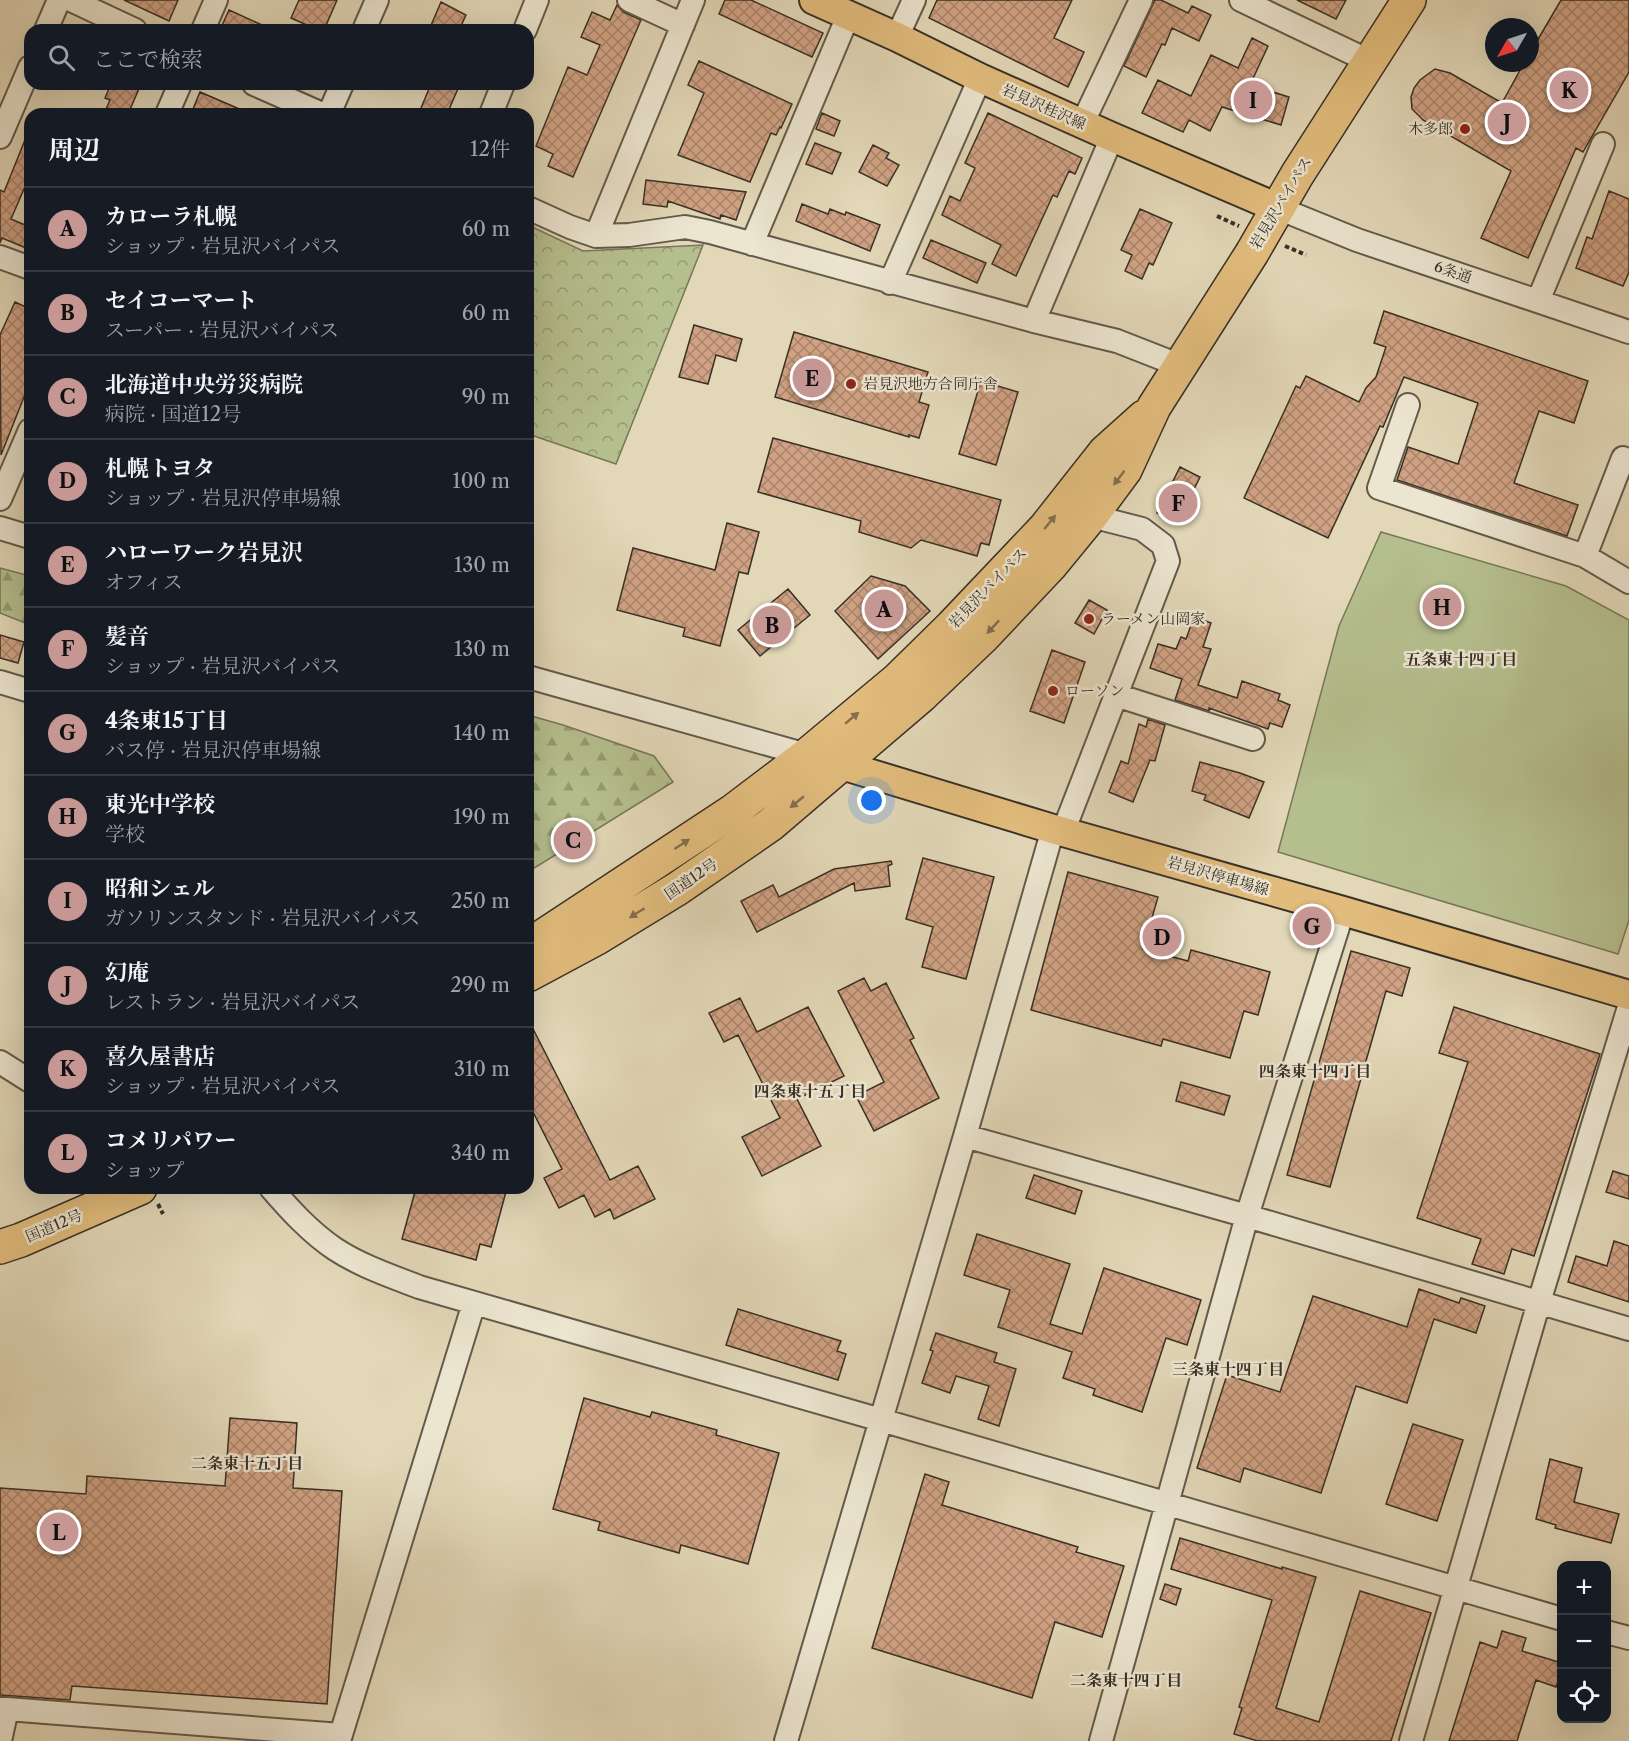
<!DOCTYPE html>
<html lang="ja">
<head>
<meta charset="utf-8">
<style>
  body { margin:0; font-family:"Libre Caslon Text","Noto Serif JP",serif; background:#20242c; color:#f1f3f6 }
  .controls { position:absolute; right:18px; bottom:18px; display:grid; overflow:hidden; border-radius:12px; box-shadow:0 6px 24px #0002 }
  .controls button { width:54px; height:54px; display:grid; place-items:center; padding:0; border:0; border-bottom:2px solid #363941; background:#171b24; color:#f1f3f6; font:30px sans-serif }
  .compass { position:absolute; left:1485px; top:18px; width:54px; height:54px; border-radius:50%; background:#171b24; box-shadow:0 6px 24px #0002; rotate:231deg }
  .you { position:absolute; left:872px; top:801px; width:21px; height:21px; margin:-15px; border:4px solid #fff; border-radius:50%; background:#1a73e8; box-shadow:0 0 0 9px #1a73e833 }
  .badge { display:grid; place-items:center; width:39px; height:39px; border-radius:50%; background:#c59692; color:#111; font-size:20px; font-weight:700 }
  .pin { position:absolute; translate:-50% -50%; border:3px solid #fff; box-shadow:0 2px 6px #0006 }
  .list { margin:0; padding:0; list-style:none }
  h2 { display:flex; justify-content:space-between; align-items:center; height:78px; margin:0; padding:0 24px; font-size:26px }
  h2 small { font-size:20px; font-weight:400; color:#9ea1a6 }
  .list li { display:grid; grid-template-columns:39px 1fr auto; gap:18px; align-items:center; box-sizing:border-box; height:84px; padding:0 24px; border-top:2px solid #363941 }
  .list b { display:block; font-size:22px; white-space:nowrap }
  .list p { margin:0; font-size:20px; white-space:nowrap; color:#9ea1a6 }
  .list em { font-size:20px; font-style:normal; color:#9ea1a6 }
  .icon { flex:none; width:33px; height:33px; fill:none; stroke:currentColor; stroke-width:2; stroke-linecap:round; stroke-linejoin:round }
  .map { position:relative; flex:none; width:1629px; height:1741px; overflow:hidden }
  .search { position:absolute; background:#171b24; box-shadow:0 6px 24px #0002; left:24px; top:24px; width:510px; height:66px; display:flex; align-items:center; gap:15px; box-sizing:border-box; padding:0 21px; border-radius:18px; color:#9ea1a6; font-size:22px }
  .panel { position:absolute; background:#171b24; box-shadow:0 6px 24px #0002; left:24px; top:108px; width:510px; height:1086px; border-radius:18px }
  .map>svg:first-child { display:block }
</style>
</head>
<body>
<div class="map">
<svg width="1629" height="1741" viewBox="0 0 1629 1741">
  <defs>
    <pattern id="forest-firs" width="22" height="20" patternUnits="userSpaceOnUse" patternTransform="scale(1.5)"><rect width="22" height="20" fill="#b5be8d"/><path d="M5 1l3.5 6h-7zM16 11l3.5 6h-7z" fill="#949b73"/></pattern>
    <pattern id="park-crowns" width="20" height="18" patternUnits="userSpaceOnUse" patternTransform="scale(1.5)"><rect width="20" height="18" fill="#b5be8d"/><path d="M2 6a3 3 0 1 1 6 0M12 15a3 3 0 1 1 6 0" fill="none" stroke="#949b73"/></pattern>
    <pattern id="building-cross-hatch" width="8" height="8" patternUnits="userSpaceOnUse" patternTransform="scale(1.5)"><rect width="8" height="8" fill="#d0a283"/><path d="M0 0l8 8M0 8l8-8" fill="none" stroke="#aa846b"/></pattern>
  </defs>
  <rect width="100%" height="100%" fill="#e2d7b7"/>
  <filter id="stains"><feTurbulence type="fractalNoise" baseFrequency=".00333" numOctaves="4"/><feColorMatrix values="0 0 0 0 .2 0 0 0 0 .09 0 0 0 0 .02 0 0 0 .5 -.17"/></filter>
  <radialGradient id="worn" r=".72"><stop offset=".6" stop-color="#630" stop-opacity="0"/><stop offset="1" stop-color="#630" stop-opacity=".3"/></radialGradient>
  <path fill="url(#forest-firs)" stroke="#77775a" stroke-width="1.5" d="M0 568 30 576V625L0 613Z
    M528 715 563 725 654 756 673 782 528 872Z"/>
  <path fill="url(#park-crowns)" stroke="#77775a" stroke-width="1.5" d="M528 225 583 251 703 245 616 464 528 434Z"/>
  <path fill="#b5be8d" stroke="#77775a" stroke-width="1.5" d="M1381 532 1566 586 1629 620V920L1618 954 1278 852 1339 626Z"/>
  <path fill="url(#building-cross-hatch)" stroke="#393027" stroke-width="1.5" d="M124 0H178L169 21Z
    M299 0H337L324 30H318L291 18Z
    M725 0H751L823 33 812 57 719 14Z
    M937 0H1072L1054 38 1084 52 1068 87 929 18Z
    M1155 0H1161L1188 13 1192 6 1211 15 1199 41 1172 28 1165 45 1162 44 1146 77 1124 66Z
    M1297 0H1346L1336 19Z
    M1561 0H1629V72L1583 152 1576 148 1528 258 1481 238 1511 171 1423 120 1412 109 1411 97 1414 88 1420 80 1435 69 1450 73 1502 103 1524 63H1530V53Z
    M441 2 466 15 459 30H429Z
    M617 5 623 12 641 20 573 177 548 166 553 154 536 146 568 67 587 75 600 45 581 37 592 12 610 20Z
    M229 10 273 30H220Z
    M1252 38 1268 46 1250 85 1289 97 1281 125 1222 107 1210 131 1189 120 1183 132 1142 113 1158 80 1191 96 1211 55 1238 68Z
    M699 61 792 104 781 128 780 127 776 135 771 133 750 182 678 155 704 93 688 85Z
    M111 84H141L128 114H104L110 100 105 98Z
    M431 84H460L447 114H434L421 108Z
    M200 92 251 114H191Z
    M822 113 840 121 834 136 816 129Z
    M988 113 1082 158 1075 174 1069 171 1057 197 1053 195 1016 276 992 264 1001 245 942 215 950 196 960 201 975 168 965 163Z
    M29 130 30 191 24 189 11 219 30 227V239L26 248 2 238 0 243V190L4 192Z
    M815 143 841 153 832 174 806 164Z
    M873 145 889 153 886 158 899 165 887 186 859 172Z
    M646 180 746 192 736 220 721 215 720 219 668 201 667 207 643 204Z
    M1609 191 1629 199V272L1623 286 1576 268 1587 237 1592 239Z
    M802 204 828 214 830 209 845 215 846 212 880 225 870 251 796 221Z
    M1140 209 1172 223 1153 265 1149 263 1142 279 1125 271 1132 255 1121 250Z
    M931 240 986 263 977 283 923 258Z
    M15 302 30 309V394L26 392 1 455 0 335Z
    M1384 311 1588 381 1574 423 1539 411 1514 483 1578 505 1567 536 1397 480 1408 447 1458 464 1478 403 1404 377 1383 427 1380 426 1328 538 1244 498 1296 386 1300 388 1306 376 1359 402 1366 388 1376 377 1386 347 1374 343Z
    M694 325 742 339 736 361 716 355 708 384 679 377Z
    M794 332 928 372 919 402 929 405 919 438 909 435V437L775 397Z
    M981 381 1018 392 996 465 959 454Z
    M773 438 1001 500 989 545 981 543 977 556 921 540 911 548 859 532 861 521 758 492Z
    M1180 467 1200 477 1177 523 1157 513Z
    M727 523 759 532 748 574 739 572 720 646 683 636 685 628 617 610 633 548 715 570Z
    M871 576 905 586 930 611 878 659 835 611Z
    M788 589 810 615 760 656 738 630Z
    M1089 600 1107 610 1094 634 1075 623Z
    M1194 617 1211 623 1203 647 1211 649 1198 685 1237 698 1242 681 1280 694 1278 700 1290 705 1282 727 1270 723 1268 729 1209 708V711L1175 700 1182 679 1150 668 1158 644 1176 649 1181 637 1186 639Z
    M0 635 24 642 18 663 0 658Z
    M1052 650 1085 662 1064 723 1030 711Z
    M1148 719 1165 725 1155 761 1150 760 1133 802 1109 792 1121 761 1128 764 1139 724 1146 727Z
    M1200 762 1240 773 1264 782 1249 818 1204 800 1206 795 1192 791Z
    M923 858 994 877 966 979 922 967 933 927 906 919Z
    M891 861 892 864 888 866 890 886 855 891 854 883 757 932 741 901 773 885 779 897 834 869Z
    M1068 872 1158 897 1143 949 1188 961 1191 950 1270 972 1258 1015 1244 1011 1230 1058 1163 1039 1161 1046 1031 1010Z
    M1351 951 1410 968 1402 996 1386 991 1330 1187 1287 1175Z
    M864 978 871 991 886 983 914 1038 910 1040 939 1098 874 1131 856 1096 884 1082 838 991Z
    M740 998 757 1032 808 1007 844 1076 797 1099 821 1146 762 1176 742 1137 780 1118 738 1035 724 1042 709 1013Z
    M1454 1007 1600 1054 1534 1256 1512 1249 1504 1274 1472 1264 1481 1239 1417 1218 1468 1062 1439 1053Z
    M528 1019 610 1180 638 1166 655 1199 614 1219 610 1209 595 1217 584 1195 559 1208 544 1178 562 1169 534 1114 528 1117Z
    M1181 1082 1230 1096 1224 1115 1176 1101Z
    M1613 1171 1629 1176V1199L1606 1192Z
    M1034 1175 1082 1191 1075 1214 1026 1198Z
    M416 1188H507L491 1247 480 1244 476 1260 402 1239Z
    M977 1234 1070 1264 1050 1324 1082 1334 1104 1268 1201 1300 1187 1345 1166 1338 1142 1412 1093 1395 1095 1389 1063 1378 1072 1352 998 1327 1010 1290 964 1275Z
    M1614 1241 1629 1246V1302L1568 1282 1576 1256 1607 1266Z
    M1419 1289 1459 1303 1461 1298 1485 1306 1476 1333 1434 1319 1407 1403 1356 1386 1321 1493 1244 1468 1240 1482 1197 1468 1227 1375 1280 1392 1313 1296 1407 1327Z
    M738 1309 841 1341 837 1351 846 1354 838 1380 726 1345Z
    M936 1333 997 1353 994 1362 1016 1369 999 1426 978 1419 989 1386 956 1376 950 1393 922 1383 933 1351 930 1350Z
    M584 1398 650 1417 652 1412 717 1430 716 1435 779 1453 748 1564 681 1545 679 1553 598 1530 600 1522 553 1509Z
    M230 1418 297 1423 293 1488 342 1491 327 1704 72 1686 70 1700 0 1695V1488L86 1494 87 1476 225 1486Z
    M1413 1424 1463 1440 1437 1521 1386 1504Z
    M1550 1459 1582 1468 1574 1502 1619 1514 1611 1543 1555 1528 1556 1525 1536 1519Z
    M925 1474 949 1482 942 1505 1078 1547 1076 1552 1124 1566 1102 1637 1055 1622 1032 1698 872 1648Z
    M1180 1538 1282 1569V1567L1316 1577 1276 1708 1319 1722 1360 1591 1431 1613 1391 1741H1258L1234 1734 1242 1708 1239 1707 1272 1600 1171 1569Z
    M1165 1584 1181 1589 1176 1605 1160 1599Z
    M1502 1631 1526 1638 1522 1651 1562 1663V1671L1556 1687 1536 1680 1517 1741H1449L1480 1642 1497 1648Z"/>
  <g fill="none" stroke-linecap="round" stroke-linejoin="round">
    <g stroke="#635a4b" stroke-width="26">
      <path id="minor" d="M71 0 135 30
        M629 0 683 25
        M1241 0 1371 62
        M46 30 59 0
        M203 30 216 0
        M364 30 377 0
        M525 30 537 0
        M897 37 914 0
        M254 84 322 114
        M167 114 180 84
        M329 114 342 84
        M491 114 503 84
        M1082 124 1141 0
        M0 137 30 67
        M528 208 570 227 596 236 629 235 685 227 710 232 1034 321 1117 341 1181 366
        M1278 208 1357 240 1629 332
        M596 236 693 0
        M752 244 848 16
        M0 257 30 268
        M890 283 980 78
        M1538 301 1603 144
        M1034 321 1112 137
        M1408 405 1379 488 1585 556 1629 582
        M0 499 30 430
        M0 528 30 537
        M1585 556 1623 458
        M528 677 807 755
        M0 682 30 691
        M1116 695 1253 739
        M1063 832 1168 561 1163 545 1142 529 1091 516
        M0 1062 30 1081
        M965 1136 1247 1216 1629 1329
        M271 1188C290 1210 310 1232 335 1249 361 1266 391 1276 419 1287L881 1420 1562 1619
        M1606 1632 1629 1638
        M0 1709H7L0 1741
        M7 1709 341 1735
        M339 1741 474 1303
        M786 1741 965 1136 1053 829
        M1101 1741 1247 1216 1343 911
        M1411 1741 1539 1302 1629 1007"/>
    </g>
    <g stroke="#393027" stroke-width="32">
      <path id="major" d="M814 0 897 37 980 78 1112 137 1278 208
        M822 759 1053 829 1343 911 1629 995"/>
    </g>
    <g stroke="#393027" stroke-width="36">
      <path id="highway" d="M528 946 733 811 807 755 897 680 952 626 1045 528 1105 452 1144 417
        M528 975 597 938 677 889 770 825 921 696 984 636 1050 566 1091 516 1125 470 1154 407 1252 253 1297 175 1409 0
        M0 1247 21 1240 140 1188"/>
    </g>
    <path stroke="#393027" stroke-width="4" stroke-dasharray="4.5 3" stroke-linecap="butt" d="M1217 216 1239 226
      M1285 246 1306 255
      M158 1204 163 1214"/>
    <use href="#minor" stroke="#ece5d0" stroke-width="22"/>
    <use href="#major" stroke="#e1bc7c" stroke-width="28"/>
    <use href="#highway" stroke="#e1bc7c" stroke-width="33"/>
  </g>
  <defs><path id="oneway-solid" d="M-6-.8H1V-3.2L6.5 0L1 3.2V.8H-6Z" transform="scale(1.5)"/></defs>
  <g fill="#856f4d">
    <use href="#oneway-solid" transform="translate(1119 478) rotate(127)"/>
    <use href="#oneway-solid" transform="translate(1050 522) rotate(-51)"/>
    <use href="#oneway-solid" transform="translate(993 627) rotate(133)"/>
    <use href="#oneway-solid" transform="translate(852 718) rotate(-40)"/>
    <use href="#oneway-solid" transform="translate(797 802) rotate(140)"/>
    <use href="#oneway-solid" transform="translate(682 844) rotate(-33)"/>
    <use href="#oneway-solid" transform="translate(637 913) rotate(148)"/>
  </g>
  <g fill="#8f2418" stroke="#ece5d0" stroke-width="2">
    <circle cx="1465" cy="129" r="6"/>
    <circle cx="851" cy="384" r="6"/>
    <circle cx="1089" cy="619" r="6"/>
    <circle cx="1053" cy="691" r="6"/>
  </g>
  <g text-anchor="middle" stroke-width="5" stroke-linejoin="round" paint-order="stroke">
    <g font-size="15" fill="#393027" stroke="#ece5d0">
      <text transform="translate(1044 107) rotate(24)" y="5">岩見沢桂沢線</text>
      <text transform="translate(1281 203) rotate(-59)" y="5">岩見沢バイパス</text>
      <text transform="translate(1453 272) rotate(19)" y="5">6条通</text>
      <text transform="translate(988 588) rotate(-46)" y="5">岩見沢バイパス</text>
      <text transform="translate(1218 876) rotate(16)" y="5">岩見沢停車場線</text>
      <text transform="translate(691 879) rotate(-34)" y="5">国道12号</text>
      <text transform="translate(54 1226) rotate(-23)" y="5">国道12号</text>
    </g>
    <g font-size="15" fill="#393027" stroke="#ece5d0" text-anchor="start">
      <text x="1453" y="134" text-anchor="end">木多郎</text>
      <text x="863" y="389">岩見沢地方合同庁舎</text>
      <text x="1101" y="624">ラーメン山岡家</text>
      <text x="1065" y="696">ローソン</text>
    </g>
    <g font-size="16" font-weight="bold" fill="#393027" stroke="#ece5d0">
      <text x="1461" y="665">五条東十四丁目</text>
      <text x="1315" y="1077">四条東十四丁目</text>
      <text x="810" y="1097">四条東十五丁目</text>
      <text x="1228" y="1375">三条東十四丁目</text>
      <text x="247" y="1469">二条東十五丁目</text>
      <text x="1126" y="1686">二条東十四丁目</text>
    </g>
  </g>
  <rect width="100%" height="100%" filter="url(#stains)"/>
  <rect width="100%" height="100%" fill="url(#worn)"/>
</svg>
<div class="controls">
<button>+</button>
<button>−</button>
<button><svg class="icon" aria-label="locate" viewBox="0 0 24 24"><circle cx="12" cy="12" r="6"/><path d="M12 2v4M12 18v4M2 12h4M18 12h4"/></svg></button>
</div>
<svg class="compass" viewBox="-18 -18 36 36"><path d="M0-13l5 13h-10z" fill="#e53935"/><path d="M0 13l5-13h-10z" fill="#9ea1a6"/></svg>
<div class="you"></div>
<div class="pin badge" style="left:884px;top:609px">A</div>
<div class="pin badge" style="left:772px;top:625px">B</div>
<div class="pin badge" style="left:573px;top:840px">C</div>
<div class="pin badge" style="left:1162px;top:937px">D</div>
<div class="pin badge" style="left:812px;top:378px">E</div>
<div class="pin badge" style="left:1178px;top:503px">F</div>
<div class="pin badge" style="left:1312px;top:926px">G</div>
<div class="pin badge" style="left:1442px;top:607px">H</div>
<div class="pin badge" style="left:1253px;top:100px">I</div>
<div class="pin badge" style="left:1507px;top:122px">J</div>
<div class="pin badge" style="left:1569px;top:90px">K</div>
<div class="pin badge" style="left:59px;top:1532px">L</div>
<div class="search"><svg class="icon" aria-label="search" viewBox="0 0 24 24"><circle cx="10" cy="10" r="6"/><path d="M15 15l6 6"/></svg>ここで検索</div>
<section class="panel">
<h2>周辺<small>12件</small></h2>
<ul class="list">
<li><span class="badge">A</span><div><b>カローラ札幌</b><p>ショップ · 岩見沢バイパス</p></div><em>60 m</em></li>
<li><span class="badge">B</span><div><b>セイコーマート</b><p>スーパー · 岩見沢バイパス</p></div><em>60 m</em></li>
<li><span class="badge">C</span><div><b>北海道中央労災病院</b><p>病院 · 国道12号</p></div><em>90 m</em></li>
<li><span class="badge">D</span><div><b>札幌トヨタ</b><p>ショップ · 岩見沢停車場線</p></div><em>100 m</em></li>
<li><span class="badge">E</span><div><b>ハローワーク岩見沢</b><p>オフィス</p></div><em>130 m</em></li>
<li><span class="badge">F</span><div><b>髪音</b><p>ショップ · 岩見沢バイパス</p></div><em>130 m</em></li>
<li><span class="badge">G</span><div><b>4条東15丁目</b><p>バス停 · 岩見沢停車場線</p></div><em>140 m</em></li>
<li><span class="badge">H</span><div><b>東光中学校</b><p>学校</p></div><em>190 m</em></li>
<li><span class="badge">I</span><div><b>昭和シェル</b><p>ガソリンスタンド · 岩見沢バイパス</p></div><em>250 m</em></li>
<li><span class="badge">J</span><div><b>幻庵</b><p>レストラン · 岩見沢バイパス</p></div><em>290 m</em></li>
<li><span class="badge">K</span><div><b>喜久屋書店</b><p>ショップ · 岩見沢バイパス</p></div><em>310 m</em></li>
<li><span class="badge">L</span><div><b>コメリパワー</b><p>ショップ</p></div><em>340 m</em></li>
</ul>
</section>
</div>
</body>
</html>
